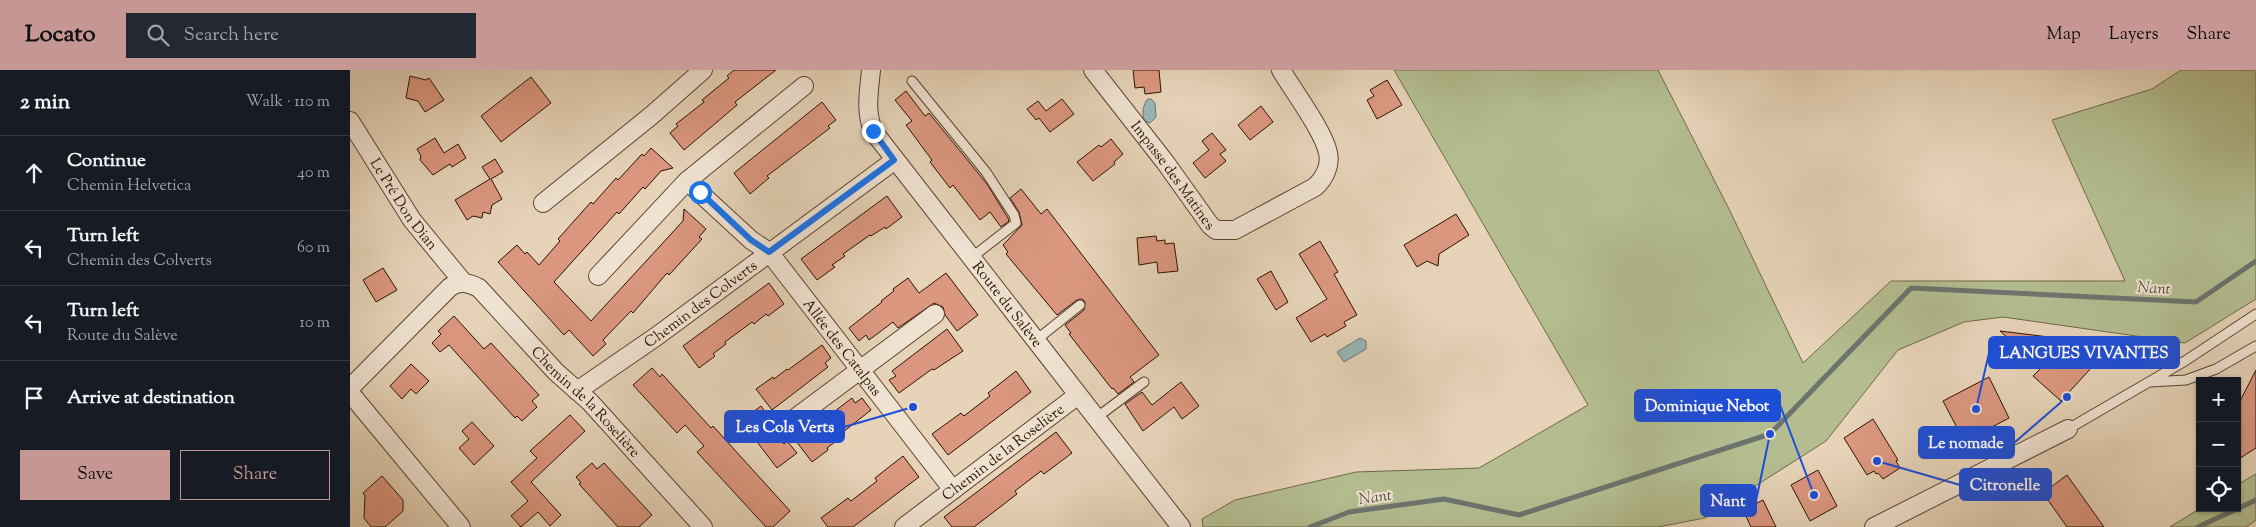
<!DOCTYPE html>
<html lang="en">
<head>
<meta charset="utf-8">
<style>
  body { margin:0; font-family:"Sorts Mill Goudy",serif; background:#242831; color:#f1f3f6 }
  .controls { position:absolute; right:15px; bottom:15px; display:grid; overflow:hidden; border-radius:0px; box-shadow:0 1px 4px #0004 }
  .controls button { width:45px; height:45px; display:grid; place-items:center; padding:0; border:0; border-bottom:1px solid #363941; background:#171b24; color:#f1f3f6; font:25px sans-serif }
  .stop { position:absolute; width:15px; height:15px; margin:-11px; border:4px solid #1a73e8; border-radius:50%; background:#fff }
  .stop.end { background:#1a73e8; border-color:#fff; box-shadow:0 1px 5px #0008 }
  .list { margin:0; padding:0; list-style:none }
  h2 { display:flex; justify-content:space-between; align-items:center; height:65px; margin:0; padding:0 20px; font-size:21px }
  h2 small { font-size:16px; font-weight:400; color:#9ea1a6 }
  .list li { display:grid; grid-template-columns:32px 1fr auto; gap:15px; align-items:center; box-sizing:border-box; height:75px; padding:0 20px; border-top:1px solid #363941 }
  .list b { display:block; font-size:19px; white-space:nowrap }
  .list p { margin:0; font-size:16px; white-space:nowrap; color:#9ea1a6 }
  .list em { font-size:16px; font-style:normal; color:#9ea1a6 }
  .actions { display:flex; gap:10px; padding:15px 20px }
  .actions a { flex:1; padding:11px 0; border:1px solid #c59692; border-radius:0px; text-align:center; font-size:18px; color:#c59692 }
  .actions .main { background:#c59692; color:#111 }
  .icon { flex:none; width:28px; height:28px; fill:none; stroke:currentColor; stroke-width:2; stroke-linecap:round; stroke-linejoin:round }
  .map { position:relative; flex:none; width:1906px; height:457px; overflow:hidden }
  header { display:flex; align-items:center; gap:30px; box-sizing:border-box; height:70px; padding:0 25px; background:#c59692; color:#111 }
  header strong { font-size:24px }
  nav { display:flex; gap:28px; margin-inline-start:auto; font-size:18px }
  .search { width:350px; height:45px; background:#242831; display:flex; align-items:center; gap:12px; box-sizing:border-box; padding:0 18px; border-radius:0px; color:#9ea1a6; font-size:19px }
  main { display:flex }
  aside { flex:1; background:#171b24 }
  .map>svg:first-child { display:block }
</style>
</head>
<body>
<header>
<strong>Locato</strong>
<div class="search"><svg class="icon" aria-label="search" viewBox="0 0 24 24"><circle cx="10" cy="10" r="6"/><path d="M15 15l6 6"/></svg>Search here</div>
<nav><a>Map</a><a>Layers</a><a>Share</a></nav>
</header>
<main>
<aside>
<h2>2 min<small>Walk · 110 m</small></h2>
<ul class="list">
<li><svg class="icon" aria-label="ahead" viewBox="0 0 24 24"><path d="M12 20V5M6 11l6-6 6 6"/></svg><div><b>Continue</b><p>Chemin Helvetica</p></div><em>40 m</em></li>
<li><svg class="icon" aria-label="left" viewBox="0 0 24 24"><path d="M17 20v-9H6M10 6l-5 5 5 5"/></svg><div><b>Turn left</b><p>Chemin des Colverts</p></div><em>60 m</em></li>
<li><svg class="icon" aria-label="left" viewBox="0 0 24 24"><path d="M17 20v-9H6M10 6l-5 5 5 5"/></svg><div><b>Turn left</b><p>Route du Salève</p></div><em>10 m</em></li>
<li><svg class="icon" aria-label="arrive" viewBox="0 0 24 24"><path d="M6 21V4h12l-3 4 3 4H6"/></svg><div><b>Arrive at destination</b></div></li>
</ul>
<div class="actions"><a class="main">Save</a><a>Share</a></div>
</aside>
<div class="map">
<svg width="1906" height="457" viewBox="0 0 1906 457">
  <rect width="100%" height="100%" fill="#e6d3b8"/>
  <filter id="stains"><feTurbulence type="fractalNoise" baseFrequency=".004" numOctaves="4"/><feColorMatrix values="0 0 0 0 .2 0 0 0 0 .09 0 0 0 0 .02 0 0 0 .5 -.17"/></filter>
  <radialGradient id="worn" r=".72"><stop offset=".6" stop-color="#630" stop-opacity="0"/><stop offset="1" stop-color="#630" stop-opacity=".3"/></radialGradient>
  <path fill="#b3bd90" stroke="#706848" d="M1044 0H1308L1380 141 1453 293 1541 211H1775L1702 50 1802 19 1831 0H1906V229L1835 273 1653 247 1614 252 1548 280 1476 371 1355 448 1308 457H853L852 449 885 430 1006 402 1129 398 1238 335Z
    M1906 404V450L1896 457H1820L1851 438H1887V415Z"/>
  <path fill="#98b6b7" stroke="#6d746e" d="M798 29H801L805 33 806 47 800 53 795 51C791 46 793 33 798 29Z
    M1010 268 1016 271V279L994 292 987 282Z"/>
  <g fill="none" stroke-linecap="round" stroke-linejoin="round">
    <path stroke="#6d746e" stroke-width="5" d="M960 457 999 442 1094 429 1169 445 1420 364 1561 218 1846 232 1906 191
      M1848 457 1906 430"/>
  </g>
  <path fill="#db9780" stroke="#2d1200" d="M384 0H426L385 32 387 35 334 80 320 63 328 56 326 54 354 32 352 30 379 8 377 6Z
    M783 0H809L811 22 795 24 794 17 785 18Z
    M60 6 76 10 79 8 94 30 75 42 68 31 56 28Z
    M181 7 201 33 151 72 131 46Z
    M1037 10 1052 35 1027 49 1017 30 1024 26 1020 20Z
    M556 21 575 46 579 43 637 114 658 148 659 151 651 157 640 142 630 150 603 115 600 118 580 92 582 90 556 55 562 51 545 30Z
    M712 29 724 44 700 62 689 48 686 50 677 39 688 31 696 41Z
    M472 32 486 50 478 56 480 58 417 106 419 108 400 124 384 103Z
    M911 36 923 52 900 70 888 55Z
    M862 63 876 80 870 84 876 91 855 108 843 93 859 80 852 71Z
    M85 68 94 83 108 74 116 88 102 97 100 94 83 105 70 90 71 86 67 79Z
    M761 69 773 84 764 92 765 94 743 111 727 92 749 75 751 77Z
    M301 78 323 98 311 101 295 119 293 117 269 144 267 142 204 212 241 251 333 151 334 139 356 159 349 167 352 169 319 205 317 203 283 243 281 241 253 270 256 274 243 286 219 260 214 265 148 192 167 175 175 184 177 182 189 195 210 171 208 169 241 132 243 134 266 108 268 110 292 84 294 86Z
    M145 89 153 102 141 109 152 129 142 135 140 144 133 142 132 148 123 146 117 150 105 130 140 109 132 97Z
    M671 119 691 144 697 139 809 285 780 307 784 312 768 324 763 318 762 319 719 264 721 263 715 255 734 240 735 232 732 229 727 230 707 245 656 184 658 182 653 175 672 155 669 142 660 128Z
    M537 126 552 147 536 159 535 157 521 166 520 165 493 184 495 186 482 195 485 197 467 210 451 189Z
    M1106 144 1119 165 1089 184 1088 196 1077 191 1067 197 1054 175Z
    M806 166 807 171 815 170V174L824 173 828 201 808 203 807 192 789 195 787 168Z
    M970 171 988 202 984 204 1007 245 994 252 996 256 977 267 975 264 961 272 946 248 977 229 949 184Z
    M33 198 47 220 26 232 13 210Z
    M921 201 938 232 926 240 907 209Z
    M596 203 628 245 607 261 595 245 593 237 584 233 548 258 543 252 519 270 516 265 509 271 499 258 532 232 531 231 544 221 543 219 558 208 569 223Z
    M419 213 434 234 418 246 416 244 404 254 402 252 375 272 376 274 363 284 365 286 349 298 333 276Z
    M104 246 134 279 141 273 189 325 182 331 187 337 172 351 167 346 165 348 99 275 90 282 82 273 91 264 88 261Z
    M597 259 613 281 584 300 582 299 549 323 539 310 546 306 542 301Z
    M1650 261 1699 267 1710 277 1714 272 1742 297 1711 331 1683 306 1691 298Z
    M472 275 481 288 475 293 478 297 422 340 406 319 423 307 424 309 437 299 438 300Z
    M61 294 79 311 66 324 61 319 52 329 40 316Z
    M302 298 310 307 312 304 361 358 363 356 440 441 423 457H416L347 382 354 376 335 355 327 363 283 315Z
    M1906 300V378L1887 390V331H1890Z
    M666 301 681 322 598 385 582 364 611 343 614 346 640 326 638 323Z
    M1639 307 1659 348 1640 358 1639 363 1633 361 1614 371 1593 331Z
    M831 312 849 336 832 349 824 337 793 361 775 334 792 322 802 335Z
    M502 328 505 333 512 328 521 340 488 366 490 368 477 378 478 380 462 392 446 371Z
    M411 336 420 348 416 351 434 374 437 371 447 383 427 398 391 351Z
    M220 345 235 361 181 412 211 445 200 456 188 442 171 457 161 446 178 431 161 412 187 388 180 381Z
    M1523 349 1548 390 1546 391 1550 398 1533 409 1528 403 1526 404 1524 401 1517 405 1494 368Z
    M122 352 144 376 124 395 109 378 119 369 112 361Z
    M706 362 722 383 694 404 691 401 665 421 667 424 654 434 624 457H602L594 447Z
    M553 386 569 407 503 457H478L471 448 498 428 501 431 527 411 525 408Z
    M242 393 247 399 254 393 302 445 289 457H268L229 414 231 413 226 407Z
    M1468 400 1487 436 1460 451 1441 415Z
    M1717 405 1754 457H1717L1693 423Z
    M32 406 53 430V441L35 457H21L14 448 15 426 13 423Z
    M1413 430 1426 457H1401L1393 440Z"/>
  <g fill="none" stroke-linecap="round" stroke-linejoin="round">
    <g stroke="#5b422e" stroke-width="11">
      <path id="lane" d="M562 11 636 102 664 145 666 153 621 188
        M685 271 730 235
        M1800 312 1836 310 1866 299 1906 276
        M746 348 794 312
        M1718 359 1835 291 1906 244"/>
    </g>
    <g stroke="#5b422e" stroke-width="20">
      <g id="street">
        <path id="s1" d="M521 0C519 22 515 40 523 61L831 457"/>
        <path id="s2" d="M743 0 815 92 860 155 866 160H885L965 117C974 109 981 96 978 83 974 62 943 20 931 0"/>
        <path id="s3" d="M0 51 62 150 113 212"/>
        <path id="s4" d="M337 111 401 170 419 182 603 420"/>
        <path d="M193 133 302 45 353 0"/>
        <path d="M248 206 337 111 454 16"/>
        <path id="s5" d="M0 318 100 217C110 210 119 213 129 218L206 302 240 332 353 457"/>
        <path id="s6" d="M227 321 307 266 545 90"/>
        <path d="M0 323 111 457"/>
        <path d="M436 355 585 244"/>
        <path id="s7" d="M554 457 728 325"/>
        <path d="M1524 457 1718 359"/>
      </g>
    </g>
    <use href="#lane" stroke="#efe2d1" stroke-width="9"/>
    <use href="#street" stroke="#efe2d1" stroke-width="18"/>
  </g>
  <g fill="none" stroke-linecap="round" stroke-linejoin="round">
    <path stroke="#1a73e8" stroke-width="6" d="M350 122 401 170 419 182 544 90 523 61"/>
  </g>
  <g text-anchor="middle" stroke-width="4" stroke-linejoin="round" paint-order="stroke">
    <g font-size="15" fill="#2d1200" stroke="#efe2d1">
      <text dy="5" stroke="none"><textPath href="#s2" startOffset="132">Impasse des Matines</textPath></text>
      <text dy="5" stroke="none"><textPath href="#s3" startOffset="99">Le Pré Don Dian</textPath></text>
      <text dy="5" stroke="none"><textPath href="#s6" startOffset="151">Chemin des Colverts</textPath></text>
      <text dy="5" stroke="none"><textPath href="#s1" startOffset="281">Route du Salève</textPath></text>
      <text dy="5" stroke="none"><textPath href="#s4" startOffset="229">Allée des Catalpas</textPath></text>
      <text dy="5" stroke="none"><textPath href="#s5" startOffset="329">Chemin de la Roselière</textPath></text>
      <text dy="5" stroke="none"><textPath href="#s7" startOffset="124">Chemin de la Roselière</textPath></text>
    </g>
    <g font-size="16" font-style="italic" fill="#524b40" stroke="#efe2d1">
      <text transform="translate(1804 217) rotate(3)" y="6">Nant</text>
      <text transform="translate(1025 426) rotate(-8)" y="6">Nant</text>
    </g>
  </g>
  <path fill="none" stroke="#1d4ed8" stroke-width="2" d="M1626 339L1639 283M1464 425L1430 335M563 337L494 357M1717 327L1664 373M1527 391L1610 415M1420 364L1406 431"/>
  <g fill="#1d4ed8" stroke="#efe2d1" stroke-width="2">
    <circle cx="1626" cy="339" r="5"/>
    <circle cx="1464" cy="425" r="5"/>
    <circle cx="563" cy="337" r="5"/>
    <circle cx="1717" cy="327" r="5"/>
    <circle cx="1527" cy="391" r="5"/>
    <circle cx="1420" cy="364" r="5"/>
  </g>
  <g fill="#1d4ed8" stroke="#1d4ed8" stroke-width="2">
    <rect x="1639" y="267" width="190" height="31" rx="5"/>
    <rect x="1285" y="320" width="145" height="31" rx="5"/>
    <rect x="375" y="341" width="119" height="31" rx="5"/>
    <rect x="1569" y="357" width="95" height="31" rx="5"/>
    <rect x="1610" y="399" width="91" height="31" rx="5"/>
    <rect x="1351" y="415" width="55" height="31" rx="5"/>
  </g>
  <g font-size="16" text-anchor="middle" font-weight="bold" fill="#fff">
    <text x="1734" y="288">LANGUES VIVANTES</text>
    <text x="1357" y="341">Dominique Nebot</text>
    <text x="435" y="362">Les Cols Verts</text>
    <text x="1616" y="378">Le nomade</text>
    <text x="1655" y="420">Citronelle</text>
    <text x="1378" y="436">Nant</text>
  </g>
  <rect width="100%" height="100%" filter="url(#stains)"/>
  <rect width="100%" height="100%" fill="url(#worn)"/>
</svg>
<div class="controls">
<button>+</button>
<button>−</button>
<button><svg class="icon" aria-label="locate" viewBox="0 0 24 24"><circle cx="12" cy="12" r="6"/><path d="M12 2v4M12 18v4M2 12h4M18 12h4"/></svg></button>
</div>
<div class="stop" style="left:350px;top:122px"></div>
<div class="stop end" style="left:523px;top:61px"></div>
</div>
</main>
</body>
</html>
